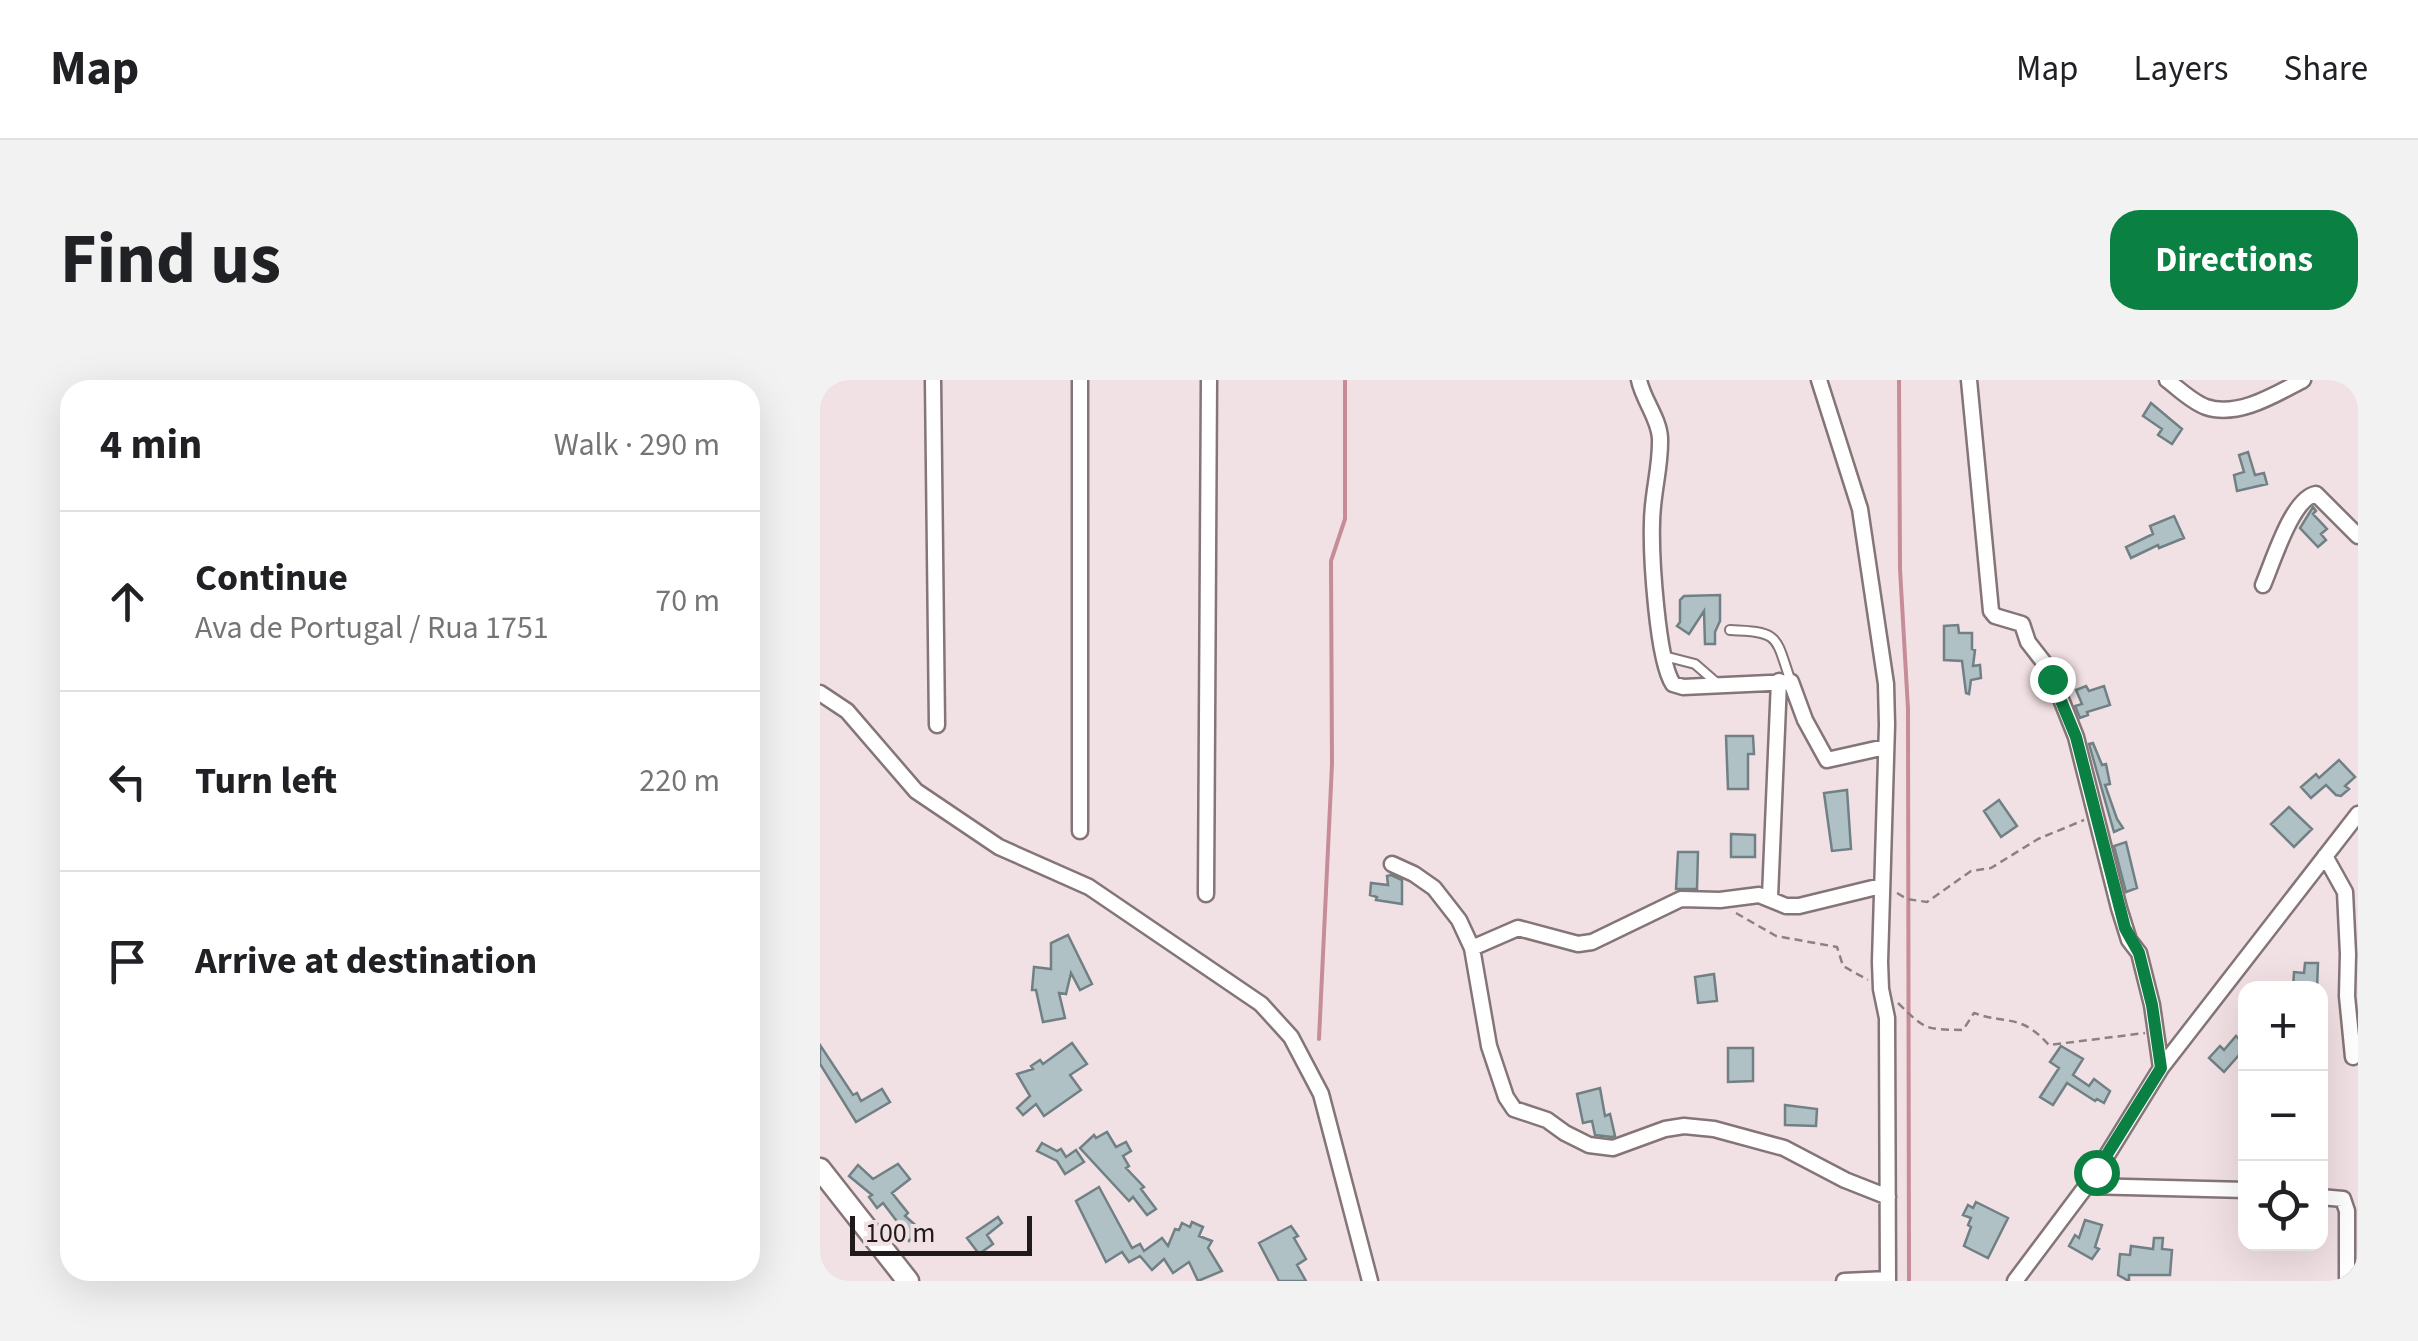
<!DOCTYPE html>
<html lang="en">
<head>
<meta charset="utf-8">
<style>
  body { margin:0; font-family:"Source Sans 3",sans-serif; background:#f2f2f2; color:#202124 }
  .controls { position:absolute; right:30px; bottom:30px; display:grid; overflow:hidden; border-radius:20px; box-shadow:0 10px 40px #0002 }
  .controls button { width:90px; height:90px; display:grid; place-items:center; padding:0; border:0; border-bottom:2px solid #e0e0e0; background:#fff; color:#202124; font:50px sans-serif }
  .scale { position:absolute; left:30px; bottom:25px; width:182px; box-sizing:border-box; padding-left:10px; border:5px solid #201a1b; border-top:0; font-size:28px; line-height:35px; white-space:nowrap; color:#201a1b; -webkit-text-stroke:8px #f2e1e4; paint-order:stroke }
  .stop { position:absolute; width:30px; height:30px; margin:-22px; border:8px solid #0b8043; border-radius:50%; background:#fff }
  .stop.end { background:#0b8043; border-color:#fff; box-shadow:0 2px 10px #0008 }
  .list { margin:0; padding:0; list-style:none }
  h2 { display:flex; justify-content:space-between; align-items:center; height:130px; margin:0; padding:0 40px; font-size:42px }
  h2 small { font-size:32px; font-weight:400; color:#757577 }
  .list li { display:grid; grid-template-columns:65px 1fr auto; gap:30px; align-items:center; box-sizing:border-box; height:180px; padding:0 40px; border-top:2px solid #e0e0e0 }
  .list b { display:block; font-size:38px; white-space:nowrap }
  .list p { margin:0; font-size:32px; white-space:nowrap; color:#757577 }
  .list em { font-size:32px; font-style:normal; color:#757577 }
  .icon { flex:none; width:55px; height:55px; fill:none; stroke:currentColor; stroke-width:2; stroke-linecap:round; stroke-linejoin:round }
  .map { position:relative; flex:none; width:1538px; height:901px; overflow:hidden; border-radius:30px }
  header { display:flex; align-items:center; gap:60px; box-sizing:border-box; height:140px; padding:0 50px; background:#fff; border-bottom:2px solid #e0e0e0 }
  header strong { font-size:48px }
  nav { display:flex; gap:55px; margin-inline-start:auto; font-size:35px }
  .intro { display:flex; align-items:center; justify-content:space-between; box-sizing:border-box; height:240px; padding:0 60px }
  h1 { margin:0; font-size:70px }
  .button { padding:25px 45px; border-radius:30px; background:#0b8043; color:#fff; font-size:35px; font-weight:700 }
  main { display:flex; gap:60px; padding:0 60px }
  aside { flex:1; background:#fff; border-radius:30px; box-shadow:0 10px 40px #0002 }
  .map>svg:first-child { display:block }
</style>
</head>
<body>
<header>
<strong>Map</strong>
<nav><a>Map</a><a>Layers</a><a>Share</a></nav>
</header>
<div class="intro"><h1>Find us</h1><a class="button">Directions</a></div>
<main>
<aside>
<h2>4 min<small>Walk · 290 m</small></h2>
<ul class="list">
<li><svg class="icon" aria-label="ahead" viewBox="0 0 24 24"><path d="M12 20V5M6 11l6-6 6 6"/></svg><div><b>Continue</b><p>Ava de Portugal / Rua 1751</p></div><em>70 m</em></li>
<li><svg class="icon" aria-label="left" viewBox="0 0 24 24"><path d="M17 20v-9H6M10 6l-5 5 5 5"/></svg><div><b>Turn left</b></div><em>220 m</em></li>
<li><svg class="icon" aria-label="arrive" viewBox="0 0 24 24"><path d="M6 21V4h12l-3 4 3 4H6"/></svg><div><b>Arrive at destination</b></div></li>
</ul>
</aside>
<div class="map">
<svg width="1538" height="901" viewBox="0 0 1538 901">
  <rect width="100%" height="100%" fill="#f2e1e4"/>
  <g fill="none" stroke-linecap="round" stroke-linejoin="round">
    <path stroke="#c68c98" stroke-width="4" d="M1079 0 1080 189 1088 329 1089 901
      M499 659 512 384 511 181 525 139V0"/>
  </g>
  <path fill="#b0c1c5" stroke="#708084" stroke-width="2.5" d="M1331 23 1362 49 1352 64 1338 55 1342 49 1323 36Z
    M1428 72 1435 95 1444 93 1447 104 1417 111 1414 95 1424 92 1419 75Z
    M1493 127 1496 131 1493 134 1507 149 1501 154 1506 160 1498 167 1480 148Z
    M1354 136 1364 158 1339 168 1338 165 1311 178 1306 167 1333 154 1330 146Z
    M900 215V241L895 252V264H885L884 231 869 254 857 246 860 242V220L864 216Z
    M1138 245 1139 253H1152V269L1155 270 1153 286 1160 285 1161 298 1151 300 1149 314 1146 313 1142 281 1124 280V246Z
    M1266 306 1269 311 1284 306 1290 325 1267 332 1268 335 1260 338 1255 326 1262 324 1256 310Z
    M906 356H933L934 374H928V409H908Z
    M1273 363 1282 385 1286 384 1290 404 1285 405 1297 439 1303 448 1294 452 1269 364Z
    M1519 380 1535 397 1525 406 1529 409 1521 416 1516 415 1506 405 1491 418 1481 407 1496 394 1499 398Z
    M1027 410 1031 469 1012 471 1004 413Z
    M1179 420 1197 446 1181 457 1164 431Z
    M1469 427 1492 449 1474 467 1451 444Z
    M911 454 935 455V477H911Z
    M1306 462 1317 508 1306 512 1294 466Z
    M858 472H878L877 509H856Z
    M571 495 582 500V524L556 520 557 517 550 515 551 503 568 505 567 496Z
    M248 555 272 604 260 610 251 593 246 614 239 613 245 638 223 642 216 610H212L214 587 231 589V563Z
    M1485 583H1498L1497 608H1473L1474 592 1484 593Z
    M894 594 897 621 878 623 875 597Z
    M1416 656 1426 667 1404 692 1389 678 1400 666 1404 670Z
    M252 663 267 684 250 695 261 710 224 736 216 724 203 735 197 728 210 716 197 694 213 689 211 686 220 680 223 684Z
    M0 665 33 715 37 713 41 721 62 709 70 722 36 742 0 684Z
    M1241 666 1263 679 1253 695 1269 706 1274 699 1290 711 1284 723 1277 719 1275 721 1247 703 1233 725 1220 717 1239 688 1230 682Z
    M908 668H933V701L908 702Z
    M780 708 785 736 790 734 795 756 792 757 775 755 772 741 763 743 757 714Z
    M965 725 997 729 996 746 965 745Z
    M287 752 296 767 306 762 311 771 303 776 309 786 306 788 324 807 321 809 336 829 327 835 313 817 309 821 260 768 274 755 276 758Z
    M222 763 237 771 241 769 246 777 256 770 264 782 245 794 237 781 217 771Z
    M78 784 90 799 72 813 88 833 85 836 100 849 89 861 78 852 82 848 63 823 57 828 49 817 52 815 29 796 38 785 53 799Z
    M279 807 312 868 320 864 324 871 342 858 348 866 355 849 359 850 362 843 370 847 372 842 383 847 379 856 392 861 388 868 402 891 378 901 369 882 353 893 344 879 332 890 320 876 309 882 302 872 286 882 256 821Z
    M1156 822 1188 838 1168 878 1144 866 1151 847 1148 845 1151 838 1143 835 1148 825 1153 828Z
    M178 837 182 843 167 855 173 864 159 874 147 858Z
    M1265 840 1282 845 1275 867 1279 869 1272 879 1249 866 1255 855 1259 858Z
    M471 846 478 856 474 858 486 879 477 885 486 901H459L439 863Z
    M1334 858H1343L1342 869 1352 870 1350 895H1309V901L1298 895 1300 874 1310 875 1311 866 1333 869Z"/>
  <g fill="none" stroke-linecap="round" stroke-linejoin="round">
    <g stroke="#847577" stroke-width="12">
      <path id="lane" d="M910 250C961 252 955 256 971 302
        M844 276 875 284 898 304"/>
    </g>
    <g stroke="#847577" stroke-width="19">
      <path id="street" d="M113 0 117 345
        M819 0C823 20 839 38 840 58 841 87 832 114 832 143 831 175 837 280 853 304L863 307 971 302 985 340 1007 380 1065 367
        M999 0 1040 129 1066 304 1067 345 1060 582 1061 609 1067 638 1068 901
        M1149 0 1171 231 1175 236 1202 244 1208 262 1229 289 1256 357 1299 528 1309 560 1319 573 1332 625 1341 688
        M1347 0C1359 9 1372 22 1386 27 1418 38 1456 14 1483 0
        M1443 205C1453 182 1472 118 1496 114L1538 156
        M0 313 27 331 96 411 179 467 269 507 441 624 471 657 501 714 550 901
        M260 451V0
        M1505 476 1525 512 1528 574 1527 616 1533 677
        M572 484 594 494 614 508 639 540 652 568 669 666 686 717 694 729 727 740 745 753 769 765 793 768 845 749 864 746 894 749 964 768 1025 800 1068 817
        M386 514 389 0
        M950 517 959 301
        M652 568 698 548 758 564 772 562 861 519 900 520 939 515 966 526H979L1061 506
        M1266 806 1426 810
        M1500 817 1523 819 1527 831V901
        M1024 901 1068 899
        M1195 901 1276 793 1341 688 1538 434"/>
    </g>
    <g stroke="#847577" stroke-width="25">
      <path id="secondary" d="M0 789 88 901"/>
    </g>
    <path stroke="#8c8082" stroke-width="2.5" stroke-dasharray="8 5" stroke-linecap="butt" d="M1077 513 1087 519 1107 522 1151 491 1171 488 1218 459 1264 440
      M916 533 956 556 1017 567 1023 586 1048 600
      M1078 623C1106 650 1103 649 1143 650L1154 633C1188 645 1200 633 1229 665L1325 653"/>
    <use href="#lane" stroke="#fff" stroke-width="8"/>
    <use href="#street" stroke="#fff" stroke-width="14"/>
    <use href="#secondary" stroke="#fff" stroke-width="20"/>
  </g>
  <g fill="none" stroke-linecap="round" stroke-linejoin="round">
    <path stroke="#0b8043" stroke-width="12" d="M1232 299 1256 357 1305 548 1319 573 1332 625 1341 688 1276 792"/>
  </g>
</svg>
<div class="controls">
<button>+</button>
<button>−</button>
<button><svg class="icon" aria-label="locate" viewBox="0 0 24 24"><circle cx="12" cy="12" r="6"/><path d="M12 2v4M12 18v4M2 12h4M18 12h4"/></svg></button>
</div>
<div class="scale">100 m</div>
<div class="stop" style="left:1276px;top:792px"></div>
<div class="stop end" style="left:1232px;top:299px"></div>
</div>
</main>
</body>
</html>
